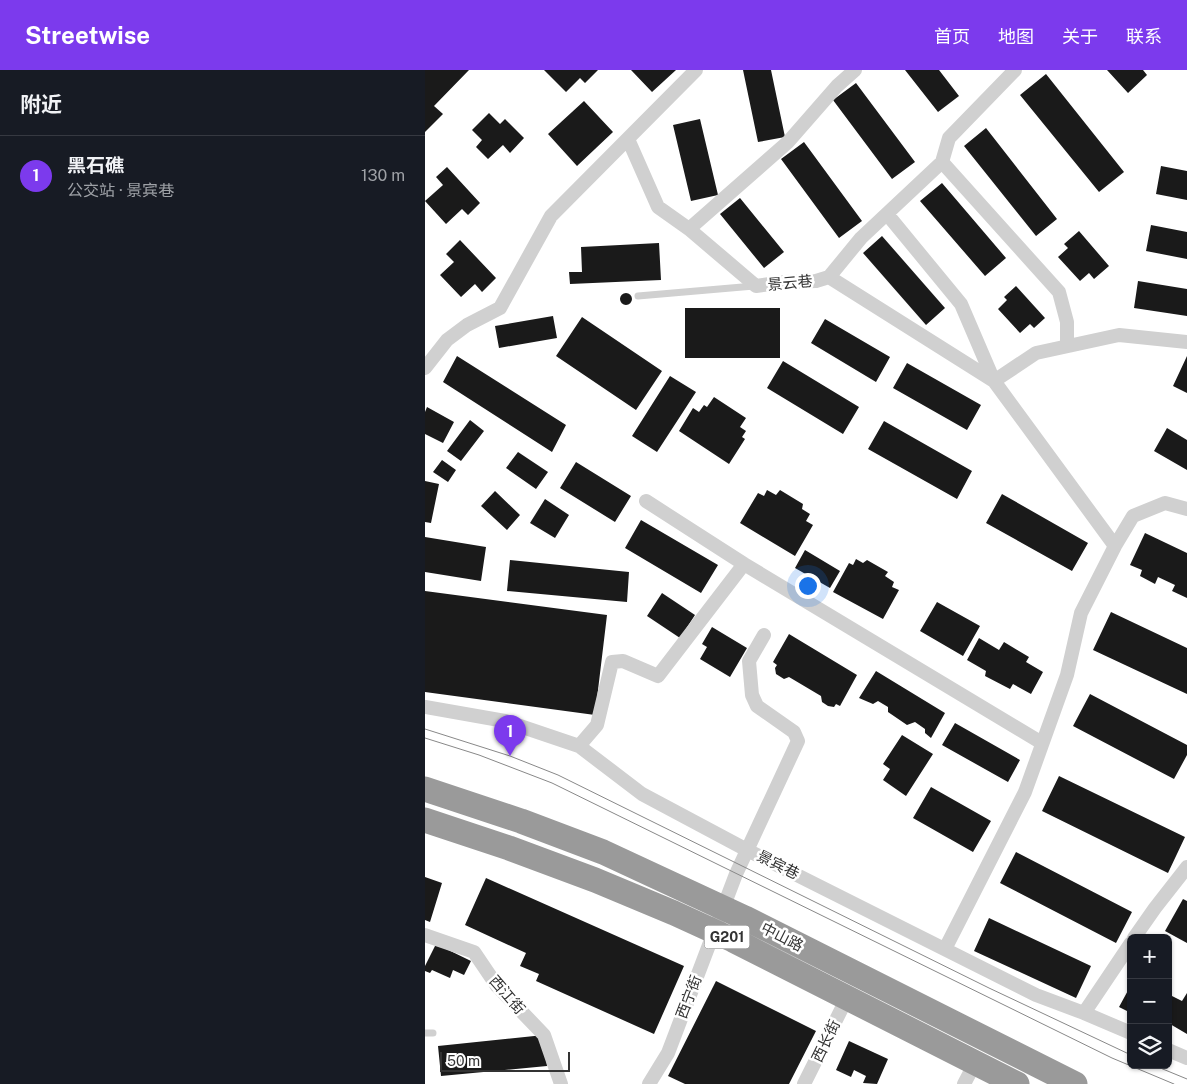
<!DOCTYPE html>
<html lang="zh">
<head>
<meta charset="utf-8">
<style>
  body { margin:0; font-family:"Public Sans","Noto Sans SC",sans-serif; background:#20242c; color:#f1f3f6 }
  .controls { position:absolute; right:15px; bottom:15px; display:grid; overflow:hidden; border-radius:8px; box-shadow:0 1px 4px #0004 }
  .controls button { width:45px; height:45px; display:grid; place-items:center; padding:0; border:0; border-bottom:1px solid #363941; background:#171b24; color:#f1f3f6; font:25px sans-serif }
  .scale { position:absolute; left:15px; bottom:12px; width:130px; box-sizing:border-box; padding-left:5px; border:2px solid #333; border-top:0; font-size:14px; line-height:18px; white-space:nowrap; color:#333; -webkit-text-stroke:4px #fff; paint-order:stroke }
  .you { position:absolute; left:382px; top:515px; width:18px; height:18px; margin:-12px; border:4px solid #fff; border-radius:50%; background:#1a73e8; box-shadow:0 0 0 8px #1a73e833 }
  .badge { display:grid; place-items:center; width:32px; height:32px; border-radius:50%; background:#7c3aed; color:#fff; font-size:16px; font-weight:700 }
  .pin { position:absolute; translate:-50% -41px; filter:drop-shadow(0 1px 2px #0008) }
  .pin::after { content:''; position:absolute; top:26px; width:18px; height:15px; background:inherit; clip-path:polygon(0 0,100% 0,50% 100%) }
  .list { margin:0; padding:0; list-style:none }
  h2 { display:flex; justify-content:space-between; align-items:center; height:65px; margin:0; padding:0 20px; font-size:21px }
  h2 small { font-size:16px; font-weight:400; color:#9ea1a6 }
  .list li { display:grid; grid-template-columns:32px 1fr auto; gap:15px; align-items:center; box-sizing:border-box; height:80px; padding:0 20px; border-top:1px solid #363941 }
  .list b { display:block; font-size:19px; white-space:nowrap }
  .list p { margin:0; font-size:16px; white-space:nowrap; color:#9ea1a6 }
  .list em { font-size:16px; font-style:normal; color:#9ea1a6 }
  .icon { flex:none; width:28px; height:28px; fill:none; stroke:currentColor; stroke-width:2; stroke-linecap:round; stroke-linejoin:round }
  .map { position:relative; flex:none; width:762px; height:1014px; overflow:hidden }
  header { display:flex; align-items:center; gap:30px; box-sizing:border-box; height:70px; padding:0 25px; background:#7c3aed; color:#fff }
  header strong { font-size:24px }
  nav { display:flex; gap:28px; margin-inline-start:auto; font-size:18px }
  main { display:flex }
  aside { flex:1; background:#171b24 }
  .map>svg:first-child { display:block }
</style>
</head>
<body>
<header>
<strong>Streetwise</strong>
<nav><a>首页</a><a>地图</a><a>关于</a><a>联系</a></nav>
</header>
<main>
<aside>
<h2>附近<small></small></h2>
<ul class="list">
<li><span class="badge">1</span><div><b>黑石礁</b><p>公交站 · 景宾巷</p></div><em>130 m</em></li>
</ul>
</aside>
<div class="map">
<svg width="762" height="1014" viewBox="0 0 762 1014">
  <rect width="100%" height="100%" fill="#fff"/>
  <path fill="#1a1a1a" d="M0 0H44L9 36 18 44 0 62Z
    M119 0H173L160 13 155 8 141 22Z
    M206 0H251L227 22Z
    M318 0H346L360 67 333 72Z
    M480 0H514L534 26 513 42Z
    M682 0H718L722 5 703 23Z
    M621 4 699 102 674 122 595 25Z
    M431 13 490 92 467 109 408 30Z
    M159 31 188 62 152 96 123 64Z
    M64 43 75 54 80 49 99 68 85 83 78 75 63 89 51 77 57 70 47 60Z
    M275 49 293 125 266 131 248 55Z
    M561 58 632 149 611 166 539 76Z
    M379 72 437 151 414 168 356 89Z
    M736 96 762 101V130L731 124Z
    M22 97 55 133 43 145 37 139 21 154 0 131 18 115 11 107Z
    M517 113 581 188 560 206 495 131Z
    M315 128 359 182 339 198 295 144Z
    M726 155 762 162V189L721 181Z
    M654 161 684 196 669 209 664 203 655 211 633 187 643 178 639 174Z
    M457 166 520 238 501 255 438 183Z
    M35 170 71 208 57 222 50 214 36 227 15 205 29 192 21 184Z
    M234 173 236 210 145 214 144 202H157L156 177Z
    M713 211 762 219V246L709 238Z
    M591 216 620 248 609 258 605 254 595 263 573 239 582 230 579 227Z
    M195 229a6 6 0 1 1 12 0a6 6 0 1 1-12 0Z
    M260 238H355V288H260Z
    M128 246 132 268 74 278 70 256Z
    M157 247 237 301 211 340 131 286Z
    M400 249 465 287 451 312 386 273Z
    M32 286 141 355 127 382 18 312Z
    M762 286V323L748 316Z
    M358 291 434 337 418 364 342 318Z
    M482 293 556 335 542 360 468 318Z
    M245 306 271 322 232 382 207 366Z
    M289 327 321 348 315 357 321 361 317 367 320 369 304 394 254 361 268 338 274 342 279 335 282 337Z
    M2 337 29 352 18 373 0 364V342Z
    M45 350 59 361 36 391 22 381Z
    M459 351 547 401 532 429 443 379Z
    M742 358 762 370V400L729 381Z
    M93 382 123 402 111 419 81 398Z
    M17 390 31 400 23 412 8 402Z
    M151 392 206 426 190 452 135 418Z
    M0 411 14 414 6 453 0 452Z
    M342 420 351 425 355 420 378 434 377 439 385 444 381 451 388 455 370 486 315 453 333 423 339 426Z
    M70 421 95 445 82 460 56 436Z
    M577 424 663 473 647 501 561 453Z
    M120 429 144 445 130 468 105 453Z
    M216 450 293 495 276 523 200 478Z
    M720 463 762 483V528L747 521 750 515 733 507 730 514 715 506 717 500 705 495Z
    M0 467 61 477 56 511 0 502Z
    M380 480 415 501 405 518 370 498Z
    M431 489 438 493 442 490 463 502 460 506 469 512 467 517 474 520 458 549 408 522 424 493 428 495Z
    M85 490 204 502 202 532 82 521Z
    M0 521 182 545 170 645 0 622Z
    M237 523 270 545 255 568 222 546Z
    M512 532 555 556 538 586 495 561Z
    M686 542 762 578V624L668 580Z
    M287 557 322 578 305 607 275 589 282 577 277 574Z
    M364 564 432 605 415 636 411 634 409 637 403 636 397 632 396 626 364 607 359 609 351 604 350 598 352 595 348 592Z
    M554 568 574 580 579 572 604 587 601 592 618 602 606 624 588 614 585 619 560 606 561 601 542 590Z
    M451 601 520 643 506 668 500 663V659L490 652 482 655 463 642V637L453 631 448 634 434 628Z
    M665 624 762 675V685L749 709 648 656Z
    M530 653 595 690 583 712 517 675Z
    M477 665 508 684 481 726 458 710 465 699 458 694Z
    M634 706 760 767 743 803 617 741Z
    M506 717 566 751 548 782 488 748Z
    M591 782 707 842 691 873 575 813Z
    M0 807 17 813 5 852 0 850Z
    M61 808 259 896 229 964 111 911 114 904 95 896 101 883 40 855Z
    M758 829 762 831V873L740 861Z
    M564 848 666 896 651 928 549 881Z
    M11 874 46 891 39 905 28 900 25 908 7 900 5 903 0 901V896Z
    M291 911 391 961 364 1014H260L243 1006Z
    M706 915V943L694 937Z
    M762 923V964L745 954 743 957V924L757 931Z
    M119 965 122 996 16 1006 13 976Z
    M424 971 463 989 452 1014 438 1013 441 1006 429 1000 426 1007 411 1000Z"/>
  <g fill="none" stroke-linecap="round" stroke-linejoin="round">
    <path stroke="#d0d0d0" stroke-width="7" d="M213 226 329 216
      M0 963H8"/>
    <path stroke="#d0d0d0" stroke-width="14" d="M203 69 233 137 264 159 331 216 359 212 391 211 404 207 569 311
      M517 92 634 222 642 252V276
      M462 144 536 234 569 311 690 476
      M264 159 363 72 412 16 430 0
      M404 207 436 168 517 92 524 68 590 0
      M0 298 22 270 42 255 75 238 126 146 271 0
      M569 311 611 283 694 265 762 272
      M221 431 319 494 617 673
      M0 637 80 651 154 676 217 724 322 780 611 925 659 943 706 963
      M154 676 172 655 187 592 198 591 233 606 319 494
      M0 865 49 882 72 916 119 965 136 1014
      M709 868 730 838 762 797
      M520 879 600 722 642 605 656 543 690 476 708 446 740 433 762 439
      M659 943 706 873
      M743 980 762 988
      M224 1014 243 983 311 804 373 671 369 662 332 636 327 625 324 591 339 565
      M379 1014 422 928
      M539 1014 550 993"/>
    <path stroke="#9a9a9a" stroke-width="25" d="M0 719 96 751 178 782 320 848 650 1014
      M0 750 84 778 170 810 249 843 308 870 592 1014"/>
    <path stroke="#888" stroke-width="1" d="M0 659 85 686 133 705 564 918 706 985
      M0 668 54 685 127 713 687 988 749 1014
      M728 995 762 1009"/>
  </g>
  <g text-anchor="middle" stroke-width="5" stroke-linejoin="round" paint-order="stroke">
    <rect fill="#fff" stroke="#707070" stroke-width="1" x="279.5" y="855.5" width="45" height="23" rx="4"/>
    <g font-size="14" font-weight="bold" fill="#333">
      <text x="302" y="872">G201</text>
    </g>
    <g font-size="15" fill="#333" stroke="#fff">
      <text transform="translate(365 213) rotate(-5)" y="5">景云巷</text>
      <text transform="translate(353 795) rotate(27)" y="5">景宾巷</text>
      <text transform="translate(357 867) rotate(27)" y="5">中山路</text>
      <text transform="translate(82 925) rotate(49)" y="5">西江街</text>
      <text transform="translate(264 927) rotate(-69)" y="5">西宁街</text>
      <text transform="translate(401 971) rotate(-64)" y="5">西长街</text>
    </g>
  </g>
</svg>
<div class="controls">
<button>+</button>
<button>−</button>
<button><svg class="icon" aria-label="layers" viewBox="0 0 24 24"><path d="M12 4l9 5-9 5-9-5zM3 14l9 5 9-5"/></svg></button>
</div>
<div class="scale">50 m</div>
<div class="you"></div>
<div class="pin badge" style="left:85px;top:686px">1</div>
</div>
</main>
</body>
</html>
